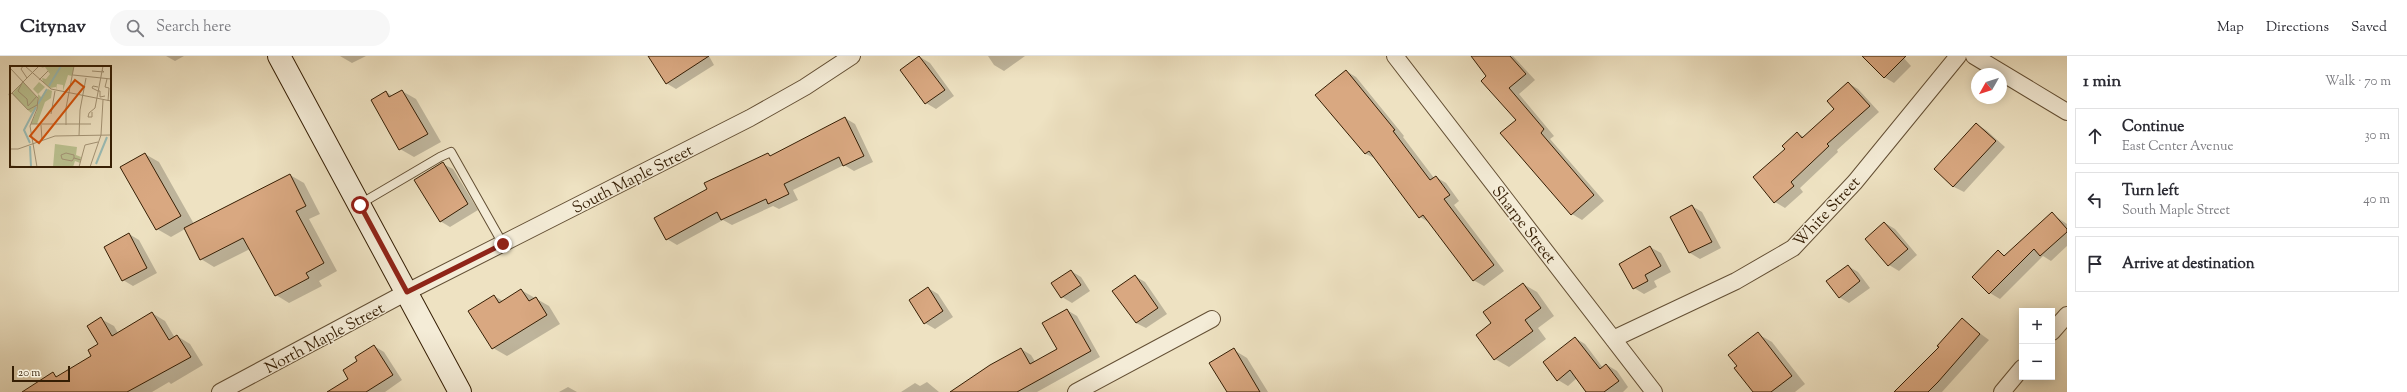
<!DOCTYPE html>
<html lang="en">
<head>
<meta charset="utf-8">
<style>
  body { margin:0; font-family:"Sorts Mill Goudy",serif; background:#f7f7f7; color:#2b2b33 }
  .controls { position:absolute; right:12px; bottom:12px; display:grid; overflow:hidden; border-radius:0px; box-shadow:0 2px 10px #0003 }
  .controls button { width:36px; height:36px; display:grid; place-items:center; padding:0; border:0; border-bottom:1px solid #e1e1e2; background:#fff; color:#2b2b33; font:20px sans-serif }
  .compass { position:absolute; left:1971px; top:12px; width:36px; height:36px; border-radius:50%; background:#fff; box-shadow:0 2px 10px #0003; rotate:231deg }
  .scale { position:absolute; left:12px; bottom:10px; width:58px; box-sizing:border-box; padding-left:4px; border:2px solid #351e04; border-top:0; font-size:11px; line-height:14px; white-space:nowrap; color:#351e04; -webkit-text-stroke:3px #f4ecd7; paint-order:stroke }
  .stop { position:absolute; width:12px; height:12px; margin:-9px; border:3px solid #8f2418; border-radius:50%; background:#fff }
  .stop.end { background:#8f2418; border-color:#fff; box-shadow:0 1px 4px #0008 }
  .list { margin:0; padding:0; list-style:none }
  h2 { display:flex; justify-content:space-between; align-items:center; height:52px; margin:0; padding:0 16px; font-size:17px }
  h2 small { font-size:13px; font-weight:400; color:#7c7c81 }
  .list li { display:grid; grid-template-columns:26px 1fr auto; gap:12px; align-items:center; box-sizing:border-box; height:56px; margin:0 8px 8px; padding:0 8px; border:1px solid #e1e1e2; border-radius:0px }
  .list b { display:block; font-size:15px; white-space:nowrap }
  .list p { margin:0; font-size:13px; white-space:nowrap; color:#7c7c81 }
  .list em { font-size:13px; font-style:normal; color:#7c7c81 }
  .icon { flex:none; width:22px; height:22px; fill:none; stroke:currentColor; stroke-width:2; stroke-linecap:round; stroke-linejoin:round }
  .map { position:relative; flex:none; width:2067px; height:336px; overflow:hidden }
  header { display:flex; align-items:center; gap:24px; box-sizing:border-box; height:56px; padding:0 20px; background:#fff; border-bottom:1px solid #e1e1e2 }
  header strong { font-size:19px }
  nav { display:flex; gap:22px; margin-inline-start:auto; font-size:14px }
  .search { width:280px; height:36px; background:#f7f7f7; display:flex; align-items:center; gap:10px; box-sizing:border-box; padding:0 14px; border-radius:22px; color:#7c7c81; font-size:15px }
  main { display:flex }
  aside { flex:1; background:#fff }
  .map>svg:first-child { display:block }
</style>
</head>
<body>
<header>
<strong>Citynav</strong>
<div class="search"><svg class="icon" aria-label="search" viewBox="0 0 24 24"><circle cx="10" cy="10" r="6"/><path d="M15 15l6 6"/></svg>Search here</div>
<nav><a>Map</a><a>Directions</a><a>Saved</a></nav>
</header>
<main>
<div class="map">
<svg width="2067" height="336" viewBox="0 0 2067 336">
  <rect width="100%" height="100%" fill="#eee2c2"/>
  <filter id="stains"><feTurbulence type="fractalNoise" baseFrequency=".005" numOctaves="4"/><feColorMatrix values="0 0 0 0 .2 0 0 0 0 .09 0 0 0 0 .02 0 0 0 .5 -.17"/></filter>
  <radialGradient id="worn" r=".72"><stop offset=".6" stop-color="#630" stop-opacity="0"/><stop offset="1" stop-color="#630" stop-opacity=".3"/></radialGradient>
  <path fill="#0003" d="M166 0H184L175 5Z
    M340 0H366L352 7Z
    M655 0H709L714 9 676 33 666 27Z
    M988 0H1025L1004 15 994 9Z
    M1472 0H1513L1535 24 1519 38 1554 80 1550 83 1604 145 1582 164 1572 158 1517 64Z
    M1863 0H1902L1911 10 1894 27 1884 21Z
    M920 1 930 7 954 40 936 53 926 47 902 14Z
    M1346 15 1356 21 1404 80 1403 81 1434 122 1436 121 1446 127 1459 145 1454 149 1504 215 1484 230 1473 224 1430 167 1420 161 1376 103 1366 98 1317 39Z
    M1848 27 1858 33 1879 56 1837 94 1838 96 1800 132 1803 136 1785 152 1775 146 1787 93 1797 77 1804 81 1835 53Z
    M402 35 416 43 441 86 414 101 400 93 386 36 393 40Z
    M11 37V43L8 38Z
    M845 62 855 68 873 106 854 115 844 109 793 134 798 144 779 153 773 150 732 169 723 164 677 189 667 183 768 99 771 100Z
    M1976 68 1986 74 2005 91 1964 136 1954 131 1935 113Z
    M145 98 159 106 194 168 290 119 304 127 320 158 309 163 337 215 319 225 322 230 289 247 276 239 250 193 214 211 201 203 185 173 171 181 157 173Z
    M443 108 453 113 478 154 450 171 440 165Z
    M1692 150 1702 156 1721 192 1700 203 1690 197 1671 161Z
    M2052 158 2067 168V190L2051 205 2043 200 2000 243 1990 237 1999 196 2006 200Z
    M1885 167 1895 173 1917 199 1899 215 1889 209 1866 183Z
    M129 178 139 184 157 217 133 230 123 224 105 191Z
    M1650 191 1661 197 1671 216 1654 225 1657 231 1644 238 1634 232Z
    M1848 210 1858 216 1870 232 1849 247 1839 241Z
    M1071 215 1081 221 1090 235 1072 247 1062 241Z
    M1135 220 1145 226 1167 258 1146 272 1136 267Z
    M1523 228 1537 236 1554 260 1538 272 1546 283 1509 311 1495 303 1492 268Z
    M928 232 938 238 953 261 935 273 925 267Z
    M521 234 549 250 560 268 507 300 493 292 494 240 503 245Z
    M1067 254 1077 260 1100 301 1037 336H952L1021 293 1031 299 1036 307 1058 294Z
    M152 257 165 265 175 282 177 280 190 288 203 309 171 328 169 326 152 336H33L53 318 58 321 93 300 99 288 101 263 114 270 118 277Z
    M1962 264 1989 284 1942 336H1906Z
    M1758 278 1772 286 1805 328 1795 336H1754L1738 310Z
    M1575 282 1585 288 1603 312 1607 309 1617 315 1628 331 1623 336H1587L1577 322 1568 330 1558 324Z
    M374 290 384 296 402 324 385 336H345L359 305Z
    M1234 294 1247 302 1268 336H1228Z
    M927 326 939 336H901L915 327 920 330Z
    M568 331 577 336H559Z"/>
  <path fill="#d9a881" stroke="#351e04" d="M648 0H709L666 28Z
    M919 0 945 34 925 48 900 14Z
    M1471 0H1510L1526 18 1509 32 1544 73 1541 77 1594 139 1571 159 1500 77 1516 64 1481 25 1486 20Z
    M1862 0H1906L1884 22Z
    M1346 14 1395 74 1393 75 1430 124 1436 120 1450 139 1444 143 1494 209 1473 225 1423 159 1419 162 1369 95 1365 98 1315 39Z
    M1848 26 1870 50 1827 88 1829 90 1791 126 1794 130 1774 147 1753 121 1785 93 1782 90 1797 76 1802 82 1834 53 1827 45Z
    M402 34 428 78 399 94 371 44 386 35 389 41Z
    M845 61 864 100 843 110 839 101 784 128 789 138 768 148 766 143 721 164 717 156 666 184 654 162 707 133 704 127 768 97 770 100Z
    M1976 67 1996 85 1953 131 1934 113Z
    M145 97 181 160 156 174 120 111Z
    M443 106 468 148 440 166 414 124Z
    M290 118 306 150 296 155 324 207 306 217 309 222 275 240 243 182 200 204 184 172Z
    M1692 149 1712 186 1689 197 1670 161Z
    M2052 156 2067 173V176L2040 200 2034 193 1989 238 1972 221 1998 194 2004 200Z
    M1884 166 1908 193 1888 210 1865 183Z
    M129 177 147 212 122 225 104 191Z
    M1650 190 1661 210 1645 219 1648 225 1633 233 1619 208Z
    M1848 209 1860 225 1839 242 1826 225Z
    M1071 214 1081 229 1061 242 1051 227Z
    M1135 219 1158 252 1136 267 1112 235Z
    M1523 227 1541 252 1525 264 1533 275 1494 304 1476 279 1491 267 1483 256Z
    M928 231 943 255 924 268 909 244Z
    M521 233 529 245 536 241 547 259 492 293 468 255 494 239 499 247Z
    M1067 253 1091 295 1017 336H950L990 309 1021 292 1030 308 1057 293 1042 267Z
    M152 256 169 284 177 279 191 301 127 336H22L53 316 56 321 91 300 88 294 98 288 87 270 101 261 112 280Z
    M1962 262 1980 278 1938 326 1928 336H1894L1939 291 1937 290Z
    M1758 276 1792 320 1771 336H1753L1734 312 1737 310 1728 299Z
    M1575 281 1600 313 1606 308 1619 325 1604 336H1586L1570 314 1557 325 1543 306Z
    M374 289 393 319 366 336H327L348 323 343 314 357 305 355 301Z
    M1234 292 1260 336H1227L1209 307Z"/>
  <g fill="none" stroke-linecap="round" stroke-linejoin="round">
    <g stroke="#634f34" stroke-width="10">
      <path id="lane" d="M360 148 440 101 451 96 503 188"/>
    </g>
    <g stroke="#634f34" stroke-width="18">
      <path id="street" d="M1395 0 1654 336
        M1974 0 2067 56
        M2052 276 2067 259
        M1613 283 1736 225 1793 192 1855 126 1958 0
        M220 336 407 236 750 62 805 31 852 0
        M1076 336 1212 263
        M2002 336 2022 312"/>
    </g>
    <g stroke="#351e04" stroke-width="24">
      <path id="secondary" d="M279 0 460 336"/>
    </g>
    <use href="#lane" stroke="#f4ecd7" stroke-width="8"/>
    <use href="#street" stroke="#f4ecd7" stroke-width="16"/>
    <use href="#secondary" stroke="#f4ecd7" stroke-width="22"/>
  </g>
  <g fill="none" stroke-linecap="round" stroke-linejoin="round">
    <path stroke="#8f2418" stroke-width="5" d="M360 149 407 236 503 188"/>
  </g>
  <g text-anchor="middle" stroke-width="3" stroke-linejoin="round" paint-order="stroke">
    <g font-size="16" fill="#351e04" stroke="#f4ecd7">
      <text transform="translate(632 122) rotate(-27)" y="6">South Maple Street</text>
      <text transform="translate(1826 155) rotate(-47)" y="6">White Street</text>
      <text transform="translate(1525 168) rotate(52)" y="6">Sharpe Street</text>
      <text transform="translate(324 281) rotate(-28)" y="6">North Maple Street</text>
    </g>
  </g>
  <g transform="translate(10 10)">
    <rect width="101" height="101" fill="#eee2c2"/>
    <path d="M34 0H64L62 10 58 9 53 25V19L47 18 46 24V21L40 22 33 16 32 12 36 13 40 8 35 1 31 2ZM13 16 27 31V40L21 47 2 28ZM29 16 35 21 28 28 32 32 38 23 42 25 41 32 35 36 27 58H21L27 45 28 28 23 23ZM45 78 67 81 66 89 71 91 70 97 65 95 63 101H43Z" fill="#bbc291"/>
    <path fill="none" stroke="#9abdb7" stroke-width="2" d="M39 20 51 0M28 38 37 23M20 77 14 64 26 41M20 80 21 101M86 98 97 71"/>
    <path fill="none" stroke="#a49476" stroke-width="1" d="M13 0 11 3 17 12M15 0 41 23 101 35M1 3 28 32 27 43 20 60 27 101M82 5 94 6 92 4M63 9 101 13M97 13 95 21 99 22 98 35M29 14 38 5M13 15 8 25 17 33 18 40 27 30M88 25 82 22 83 20 88 21M88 25H90V31L95 30M2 27 18 44 27 39M0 29 29 0M82 46V51H78L79 47 85 42 93 0M0 48V69M41 48 45 25M21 58H81M31 59 32 74M56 59V42L64 0M69 70 70 44 76 12M0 83H8L45 70 101 69M64 92V89L56 87 51 89 52 93 62 95 64 92 71 94M0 100 13 101M69 101 75 79 88 76M80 101 91 69 93 34"/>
    <path fill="#d6530b" fill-opacity="0.15" stroke="#d6530b" stroke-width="2" d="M65 14 74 21 29 77 20 70Z"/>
    <rect width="101" height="101" fill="none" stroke="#351e04" stroke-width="2"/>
  </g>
  <rect width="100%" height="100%" filter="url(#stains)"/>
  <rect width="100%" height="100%" fill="url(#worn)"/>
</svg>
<div class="controls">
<button>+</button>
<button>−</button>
</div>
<svg class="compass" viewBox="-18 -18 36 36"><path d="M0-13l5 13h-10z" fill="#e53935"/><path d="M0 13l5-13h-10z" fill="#7c7c81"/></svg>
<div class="scale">20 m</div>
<div class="stop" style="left:360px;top:149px"></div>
<div class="stop end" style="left:503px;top:188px"></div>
</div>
<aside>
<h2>1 min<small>Walk · 70 m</small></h2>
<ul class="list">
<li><svg class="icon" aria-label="ahead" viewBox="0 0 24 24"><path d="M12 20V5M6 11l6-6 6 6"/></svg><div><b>Continue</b><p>East Center Avenue</p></div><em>30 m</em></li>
<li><svg class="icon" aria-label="left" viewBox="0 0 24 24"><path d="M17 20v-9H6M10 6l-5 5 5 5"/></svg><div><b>Turn left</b><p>South Maple Street</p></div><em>40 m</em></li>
<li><svg class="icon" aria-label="arrive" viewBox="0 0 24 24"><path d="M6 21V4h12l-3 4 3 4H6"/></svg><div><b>Arrive at destination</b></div></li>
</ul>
</aside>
</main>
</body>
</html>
